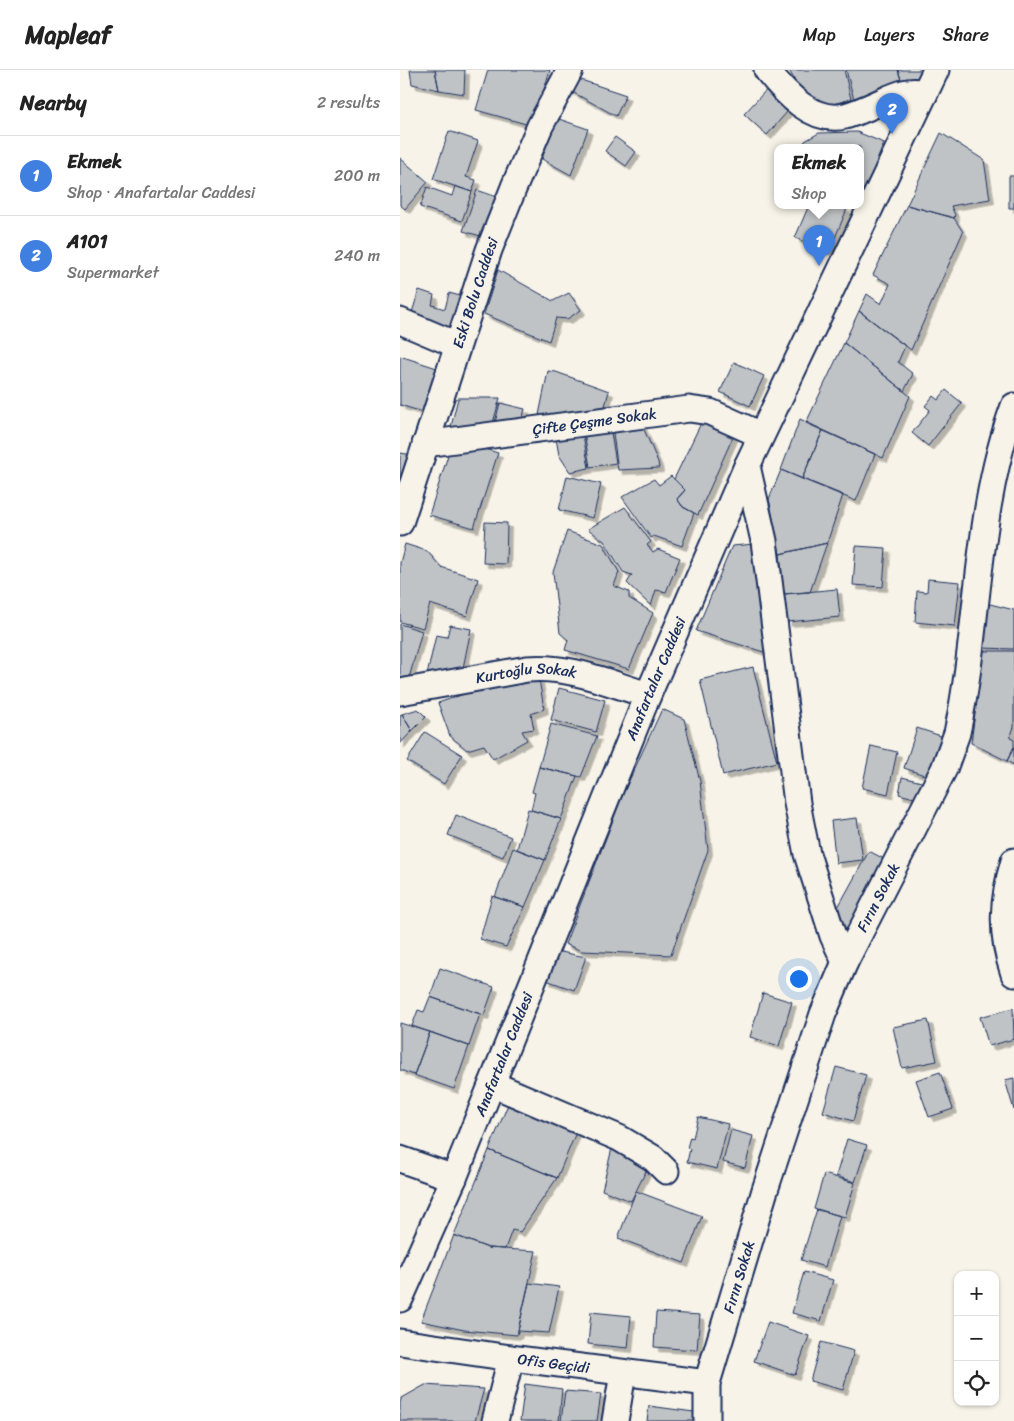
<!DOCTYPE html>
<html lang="en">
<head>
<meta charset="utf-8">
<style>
  body { margin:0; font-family:Sriracha,sans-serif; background:#f6f6f6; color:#222 }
  .controls { position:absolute; right:15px; bottom:15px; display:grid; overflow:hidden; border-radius:10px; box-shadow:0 1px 4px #0004 }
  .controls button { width:45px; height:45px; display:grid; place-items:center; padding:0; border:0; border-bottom:1px solid #e0e0e0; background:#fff; color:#222; font:25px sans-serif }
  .you { position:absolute; left:398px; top:908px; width:18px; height:18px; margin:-12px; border:4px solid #fff; border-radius:50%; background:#1a73e8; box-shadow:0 0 0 8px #1a73e833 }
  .badge { display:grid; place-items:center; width:32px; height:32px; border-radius:50%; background:#ea580c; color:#fff; font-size:16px; font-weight:700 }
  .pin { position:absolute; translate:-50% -41px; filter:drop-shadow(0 1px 2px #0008) }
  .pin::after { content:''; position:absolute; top:26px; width:18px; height:15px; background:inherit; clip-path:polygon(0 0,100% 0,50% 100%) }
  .popup { position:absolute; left:374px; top:74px; width:90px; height:65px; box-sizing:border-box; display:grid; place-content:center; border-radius:10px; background:#fff; filter:drop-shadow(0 1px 4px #0005); font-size:16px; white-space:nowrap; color:#767676 }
  .popup b { font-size:19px; color:#222 }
  .popup::after { content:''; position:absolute; left:50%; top:100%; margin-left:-10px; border:10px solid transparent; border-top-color:#fff }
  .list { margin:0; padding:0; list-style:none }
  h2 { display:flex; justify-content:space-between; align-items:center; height:65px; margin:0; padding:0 20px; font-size:21px }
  h2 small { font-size:16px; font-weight:400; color:#767676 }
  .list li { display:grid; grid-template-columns:32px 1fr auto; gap:15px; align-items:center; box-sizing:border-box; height:80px; padding:0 20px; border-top:1px solid #e0e0e0 }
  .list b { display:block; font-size:19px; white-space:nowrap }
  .list p { margin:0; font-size:16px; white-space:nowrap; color:#767676 }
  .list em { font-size:16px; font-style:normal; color:#767676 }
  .icon { flex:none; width:28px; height:28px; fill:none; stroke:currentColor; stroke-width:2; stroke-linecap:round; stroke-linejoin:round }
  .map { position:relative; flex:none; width:614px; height:1351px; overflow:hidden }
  header { display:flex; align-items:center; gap:30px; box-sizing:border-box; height:70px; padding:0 25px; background:#fff; border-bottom:1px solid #e0e0e0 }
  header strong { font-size:24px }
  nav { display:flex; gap:28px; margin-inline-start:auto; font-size:18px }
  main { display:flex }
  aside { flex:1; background:#fff }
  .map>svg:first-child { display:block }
</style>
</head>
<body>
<header>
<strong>Mapleaf</strong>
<nav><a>Map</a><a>Layers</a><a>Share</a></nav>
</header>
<main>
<aside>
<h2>Nearby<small>2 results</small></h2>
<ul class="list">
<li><span class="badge" style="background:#3f7fe0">1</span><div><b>Ekmek</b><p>Shop · Anafartalar Caddesi</p></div><em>200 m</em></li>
<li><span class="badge" style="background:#3f7fe0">2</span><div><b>A101</b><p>Supermarket</p></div><em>240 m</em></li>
</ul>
</aside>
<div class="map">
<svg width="614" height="1351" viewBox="0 0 614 1351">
  <defs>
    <filter id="shadow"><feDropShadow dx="4.5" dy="4.5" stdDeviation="0" flood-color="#0004"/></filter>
  </defs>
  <rect width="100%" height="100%" fill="#f7f3e8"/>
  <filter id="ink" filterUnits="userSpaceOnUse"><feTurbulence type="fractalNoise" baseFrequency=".02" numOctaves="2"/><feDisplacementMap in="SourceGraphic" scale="10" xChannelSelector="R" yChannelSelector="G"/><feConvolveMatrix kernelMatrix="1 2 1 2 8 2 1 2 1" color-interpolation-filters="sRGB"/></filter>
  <g filter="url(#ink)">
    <path fill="#c0c3c5" stroke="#1b2f5e" filter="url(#shadow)" d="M10 0H35L39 20 12 14Z
      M35 0H65L64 24 39 20Z
      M88 0H150L133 56 76 40Z
      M389 0H444L451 29 433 34 419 35 398 17Z
      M446 0H498L503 16 455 33Z
      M498 0H527L525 3 503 16Z
      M172 7 226 25 216 46 165 18Z
      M367 19 387 42 367 65 344 44Z
      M156 48 188 59 171 105 142 89Z
      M49 61 78 71 66 107 76 110 72 122 33 109Z
      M457 62 484 73 460 133V77H402L405 71 419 63Z
      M541 63 584 90 590 129 551 136 555 145 554 148 507 135Z
      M215 67 236 82 226 96 205 81Z
      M0 88 28 112 5 139 0 135Z
      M609 106H614V138H609Z
      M55 116 72 122 62 151 20 137 27 117 52 126Z
      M77 120 97 127 84 167 63 161Z
      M409 135H436L447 139 429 182 395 168Z
      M507 135 554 148 563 162 511 280 459 241 467 224 481 234 490 214 473 205Z
      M98 200 153 231 169 223 181 240 167 249 156 248 149 271 84 244Z
      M19 220 34 225 32 235 45 239 49 223 64 227 53 266 10 249Z
      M459 241 505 276 498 292 513 304 504 321 444 273Z
      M444 273 510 326 483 388 406 353Z
      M0 286 43 300 29 344 0 335Z
      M334 292 364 306 350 336 320 322Z
      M148 301 156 302 209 321 204 340 138 350Z
      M546 320 562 333 528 376 512 363 530 340 525 336 533 326 538 330Z
      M58 328H100L91 360 49 365Z
      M100 333 125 339 120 358 93 360Z
      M303 349 336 360 298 445 283 437 277 429 285 420 274 409Z
      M400 349 423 360 402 409 381 400Z
      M242 355 258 392 259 398 218 400 212 356Z
      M210 357 216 393 190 397 184 362Z
      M182 360 189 398 170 402 159 385 155 363Z
      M423 360 475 384 456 431 402 409Z
      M81 378 98 383 74 458 29 445 50 379Z
      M0 383 13 385 0 421Z
      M381 400 443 425 427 473 380 484 369 429Z
      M167 406 201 414 193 448 159 440Z
      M271 406 285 420 277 429 283 437 294 443 282 476 254 466 251 468 222 427 254 409 259 415Z
      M225 437 251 472 247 475 253 482 258 479 280 488 266 522 256 520 251 536 227 513 232 505 223 502 204 471 188 459Z
      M85 452 107 453 106 494 83 493Z
      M167 461 203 474 219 502 214 516 229 522V528L253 543 229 599 165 580 168 570 160 563 153 502Z
      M427 473 410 522 384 524 380 484Z
      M5 474 27 481 41 497 78 509 67 546 30 534 23 558 0 552V493Z
      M355 474 367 583 296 561 332 476Z
      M456 476 486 478 483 517 453 515Z
      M528 509 560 512 555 556 515 552 517 521 527 522Z
      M437 519 440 547 387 552 384 524Z
      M586 533 614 540V579L581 578Z
      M0 554 22 561 8 612 0 610Z
      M50 555 71 559 62 603 27 605 36 565 47 567Z
      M583 581H614V657L610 668 614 670V677L607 691 571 673Z
      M353 597 377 692 323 705 300 610Z
      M139 609 144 639 131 644 134 659 122 661 127 670 93 689 84 675 67 680 50 666 38 633 67 623Z
      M159 618 205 630 196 662 151 650Z
      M18 639 26 647 12 661 2 644Z
      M262 639 284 649 300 711 308 780 271 885 182 881 165 874 223 724Z
      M2 644 12 661 0 674V645Z
      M151 654 197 666 181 707 139 697Z
      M517 658 547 668 533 708 504 698Z
      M25 662 62 685 44 714 7 691Z
      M471 676 497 682 488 724 462 718Z
      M614 677V695L607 691Z
      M139 697 177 706 161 749 131 740 135 723 132 722Z
      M502 707 529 714 522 730 499 724Z
      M128 739 161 749 145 790 117 779Z
      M56 745 111 767 103 787 48 765Z
      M457 748 463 790 436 793 431 751Z
      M113 778 145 790 125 837 95 827Z
      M469 781 484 789 447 859 431 850Z
      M92 826 125 837 106 877 80 869Z
      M156 881 186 887 174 920 146 910Z
      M40 898 94 917 84 945 30 927Z
      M363 923 392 932 379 976 350 967Z
      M30 927 80 944 69 976 12 956 18 940 24 942Z
      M613 938 614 969 589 976 580 947Z
      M528 950 537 991 502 998 493 957Z
      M0 953 30 962 14 1005 0 1000Z
      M30 962 69 976 54 1019 14 1005Z
      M436 997 466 1005 453 1051 423 1042Z
      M540 1002 553 1039 529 1047 516 1010Z
      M614 1008V1040L605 1010Z
      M109 1032 177 1060 157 1108 89 1080Z
      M298 1047 328 1054 317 1099 287 1092 290 1079 287 1078 290 1067 293 1068Z
      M331 1060 353 1066 345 1098 323 1092Z
      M447 1069 467 1075 455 1112 436 1106Z
      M212 1078 249 1095 231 1131 202 1120Z
      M89 1080 157 1108 120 1162 112 1160 105 1179 88 1178 54 1165Z
      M424 1104 455 1113 445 1147 414 1139Z
      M236 1121 302 1146 284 1193 218 1168Z
      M417 1139 440 1146 425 1197 401 1190Z
      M54 1165 88 1178 136 1181 117 1265 64 1260 21 1251Z
      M404 1202 433 1210 421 1251 392 1243Z
      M129 1213 159 1217 149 1263 118 1261Z
      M191 1242 231 1246 228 1278 188 1274Z
      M256 1242 300 1245 297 1280 254 1277Z
      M368 1252 409 1266 395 1305 354 1291Z
      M421 1272 454 1281 443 1320 410 1311Z
      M125 1314 162 1319 159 1351H120Z
      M25 1315 84 1319 75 1351H0V1332L2 1328Z
      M165 1321 201 1324 197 1351H161Z
      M249 1336 294 1342V1351H247Z"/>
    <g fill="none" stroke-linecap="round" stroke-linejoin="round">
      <g stroke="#1b2f5e" stroke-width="29">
        <g id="minor">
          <path d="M367 0C385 23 413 54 445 46 459 42 472 36 485 30 498 24 509 19 525 23"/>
          <path d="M0 251 57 275"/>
          <path id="s1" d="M25 374 289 339 310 342 361 365"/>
          <path d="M347 396 364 471 397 733 407 784 433 866 445 892"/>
          <path id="s2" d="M0 453 89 180 114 117 140 56 170 0"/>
          <path id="s3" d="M0 622 127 599C169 595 208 613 248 625"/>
          <path d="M614 791C602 831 600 864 614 904"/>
          <path d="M92 1014 219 1068 253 1088 266 1101"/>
          <path d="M0 1089 54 1108"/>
          <path id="s4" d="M0 1229 54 1108 248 625 347 396 536 0"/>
          <path id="s5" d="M0 1272 111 1288 307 1313"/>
          <path d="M95 1351 111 1288"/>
          <path d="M215 1351 223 1303"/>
          <path id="s6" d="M307 1351V1313L365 1120 423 944 445 892 544 699 557 663C580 555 575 441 614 336"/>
        </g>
      </g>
      <use href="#minor" stroke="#f7f3e8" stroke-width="25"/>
    </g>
  </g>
  <g text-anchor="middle" stroke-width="5" stroke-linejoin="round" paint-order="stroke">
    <g font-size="15" fill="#1b2f5e" stroke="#f7f3e8">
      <text dy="5" stroke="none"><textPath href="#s2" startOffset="242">Eski Bolu Caddesi</textPath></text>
      <text dy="5" stroke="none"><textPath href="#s1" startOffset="171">Çifte Çeşme Sokak</textPath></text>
      <text dy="5" stroke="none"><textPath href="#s3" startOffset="128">Kurtoğlu Sokak</textPath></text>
      <text dy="5" stroke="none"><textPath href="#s4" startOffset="671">Anafartalar Caddesi</textPath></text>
      <text dy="5" stroke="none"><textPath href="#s6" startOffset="554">Fırın Sokak</textPath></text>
      <text dy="5" stroke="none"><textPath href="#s4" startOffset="266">Anafartalar Caddesi</textPath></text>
      <text dy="5" stroke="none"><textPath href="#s6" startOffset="149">Fırın Sokak</textPath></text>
      <text dy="5" stroke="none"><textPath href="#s5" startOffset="155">Ofis Geçidi</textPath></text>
    </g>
  </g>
</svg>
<div class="controls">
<button>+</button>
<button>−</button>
<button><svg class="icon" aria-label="locate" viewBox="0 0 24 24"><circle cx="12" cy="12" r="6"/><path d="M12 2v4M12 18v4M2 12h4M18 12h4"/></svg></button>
</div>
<div class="you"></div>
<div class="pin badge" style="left:419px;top:196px;background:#3f7fe0">1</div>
<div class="popup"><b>Ekmek</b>Shop</div>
<div class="pin badge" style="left:492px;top:64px;background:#3f7fe0">2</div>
</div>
</main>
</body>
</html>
